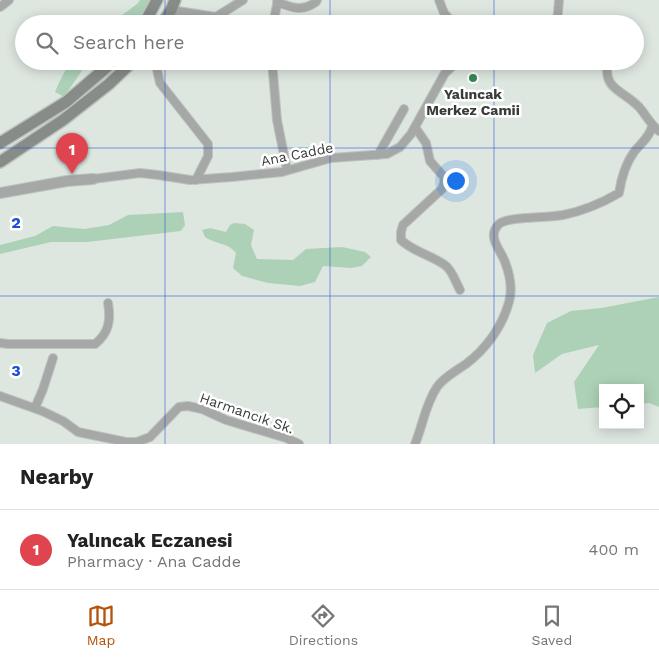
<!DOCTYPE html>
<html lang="en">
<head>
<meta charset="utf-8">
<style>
  body { margin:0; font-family:"Work Sans",sans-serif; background:#f2f2f2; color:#222 }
  .controls { position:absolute; right:15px; bottom:15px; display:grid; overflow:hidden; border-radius:0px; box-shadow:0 2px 12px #0003 }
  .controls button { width:45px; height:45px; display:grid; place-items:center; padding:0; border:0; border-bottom:1px solid #e0e0e0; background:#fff; color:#222; font:25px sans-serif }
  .you { position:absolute; left:455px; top:180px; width:18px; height:18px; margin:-12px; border:4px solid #fff; border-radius:50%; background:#1a73e8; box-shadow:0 0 0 8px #1a73e833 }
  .badge { display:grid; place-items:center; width:32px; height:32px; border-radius:50%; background:#b45309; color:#fff; font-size:16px; font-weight:700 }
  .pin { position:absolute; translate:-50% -41px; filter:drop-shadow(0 1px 2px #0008) }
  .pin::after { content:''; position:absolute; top:26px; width:18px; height:15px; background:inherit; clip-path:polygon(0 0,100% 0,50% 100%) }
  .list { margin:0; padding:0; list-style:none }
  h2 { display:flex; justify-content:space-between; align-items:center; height:65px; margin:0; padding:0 20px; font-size:21px }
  h2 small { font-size:16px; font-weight:400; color:#767676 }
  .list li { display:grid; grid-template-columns:32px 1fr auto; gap:15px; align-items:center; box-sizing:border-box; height:80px; padding:0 20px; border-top:1px solid #e0e0e0 }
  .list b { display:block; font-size:19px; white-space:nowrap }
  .list p { margin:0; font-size:16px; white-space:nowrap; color:#767676 }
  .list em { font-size:16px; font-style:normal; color:#767676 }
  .icon { flex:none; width:28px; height:28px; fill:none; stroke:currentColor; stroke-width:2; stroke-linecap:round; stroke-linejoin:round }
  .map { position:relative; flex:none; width:659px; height:444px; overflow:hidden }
  .search { position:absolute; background:#fff; box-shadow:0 2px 12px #0003; left:15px; right:15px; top:15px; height:55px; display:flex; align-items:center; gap:12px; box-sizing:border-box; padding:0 18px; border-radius:28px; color:#767676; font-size:19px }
  .sheet { height:145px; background:#fff }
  nav { display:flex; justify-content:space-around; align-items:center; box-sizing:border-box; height:70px; border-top:1px solid #e0e0e0; background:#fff; font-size:14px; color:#767676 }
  nav a { display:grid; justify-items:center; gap:2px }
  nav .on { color:#b45309 }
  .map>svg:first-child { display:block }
</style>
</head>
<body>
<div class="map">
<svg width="659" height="444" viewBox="0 0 659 444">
  <rect width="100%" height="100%" fill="#dee6e0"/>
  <path fill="#add1b7" d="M140 0H163L140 24H110L137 4Z
    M70 61H92L83 69 64 97 55 92C59 81 65 72 70 61Z
    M183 212 185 225 181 231 87 242H51L0 254V245L35 236 53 226 84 229 109 225 128 215Z
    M234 223 245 224 254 230 251 245 257 259 293 260 306 249 342 247 365 252 371 257 362 266 351 268 323 266 315 282 300 286 268 283 242 276 233 268 236 253C227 242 217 245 205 237L202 230 210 228 226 232 230 225Z
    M659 297V407L649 403 640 404V388H603V407L578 409 574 382 599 345 562 354 535 373 533 355 547 323 571 311 601 308Z"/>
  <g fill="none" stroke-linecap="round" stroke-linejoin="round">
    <g stroke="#bdc4bf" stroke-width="10">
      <path id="minor" d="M439 0 444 13 454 24
        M277 2C293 8 302 12 316 2L317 0
        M0 7 9 0
        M171 10 216 17 243 0
        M558 22 590 24
        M273 24 278 0
        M557 24 559 0
        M151 61 156 65 160 83 208 144V156L196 180
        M272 61 277 120 287 170
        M608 61C602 90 623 90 639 107 646 115 650 124 659 131
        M415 127 426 143 430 161 444 177V183L442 189 403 225 401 232V240C415 253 434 256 446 266 453 272 456 283 460 290
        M378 155 404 109
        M93 179 140 173 158 175 190 180 232 177 282 172 331 158 387 154 400 147 411 134 445 73 458 61
        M0 343 8 344H95C109 333 111 320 108 303
        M0 396 42 411 63 421 78 432 126 442H137L150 437 179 407 188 406 202 409 226 420 286 438 299 444
        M35 408 43 389 53 358
        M415 444C423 425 425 405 437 387 444 377 456 371 466 364 486 349 502 327 509 302 513 288 510 275 505 262 501 250 486 237 499 224 505 219 517 219 525 218 537 217 550 217 563 215 583 211 602 203 619 193 621 180 626 163 634 152 641 143 650 137 652 126"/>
    </g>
    <g stroke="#bdc4bf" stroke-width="12">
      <path id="tertiary" d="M0 193 67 181 93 179"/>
    </g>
    <g stroke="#bdc4bf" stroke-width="14">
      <path id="secondary" d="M144 24 157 0
        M162 24 171 10 175 0
        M0 143 66 102 114 61
        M0 162 63 120 109 84 133 61"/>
    </g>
    <use href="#minor" stroke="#a5a8a6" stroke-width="8"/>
    <use href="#tertiary" stroke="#a5a8a6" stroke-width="10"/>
    <use href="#secondary" stroke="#878c88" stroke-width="11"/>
  </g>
  <path fill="none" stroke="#1d4ed8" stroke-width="1" stroke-opacity="0.55" d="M165 0V24M330 0V24M494 0V24M165 61V444M330 61V444M494 61V444M0 148H659M0 296H659"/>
  <circle fill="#388656" stroke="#fff" stroke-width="2" cx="473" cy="78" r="5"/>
  <g text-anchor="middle" stroke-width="5" stroke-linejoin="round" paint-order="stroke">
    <g font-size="14" font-weight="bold" fill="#383b39" stroke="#fff">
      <text x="473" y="99">Yalıncak<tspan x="473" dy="16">Merkez Camii</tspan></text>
    </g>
    <g font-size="14" fill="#383b39" stroke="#fff">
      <text transform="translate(297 154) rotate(-11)" y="5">Ana Cadde</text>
      <text transform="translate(247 413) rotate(19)" y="5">Harmancık Sk.</text>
    </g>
  </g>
  <g font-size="16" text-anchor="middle" font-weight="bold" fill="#1d4ed8" stroke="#fff" stroke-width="5" stroke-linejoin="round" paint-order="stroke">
    <text x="16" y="228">2</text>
    <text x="16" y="376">3</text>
  </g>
</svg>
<div class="controls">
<button><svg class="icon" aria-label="locate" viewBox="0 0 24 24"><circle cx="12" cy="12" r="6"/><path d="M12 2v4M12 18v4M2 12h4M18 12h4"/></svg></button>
</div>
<div class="you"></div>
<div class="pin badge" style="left:72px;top:174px;background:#e0444e">1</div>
<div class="search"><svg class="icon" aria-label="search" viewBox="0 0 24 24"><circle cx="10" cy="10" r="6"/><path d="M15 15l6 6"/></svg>Search here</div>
</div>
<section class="sheet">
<h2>Nearby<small></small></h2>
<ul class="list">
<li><span class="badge" style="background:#e0444e">1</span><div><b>Yalıncak Eczanesi</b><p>Pharmacy · Ana Cadde</p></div><em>400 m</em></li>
</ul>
</section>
<nav>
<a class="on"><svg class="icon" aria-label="map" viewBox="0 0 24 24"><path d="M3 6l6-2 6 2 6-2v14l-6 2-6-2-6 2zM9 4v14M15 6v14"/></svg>Map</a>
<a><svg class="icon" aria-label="directions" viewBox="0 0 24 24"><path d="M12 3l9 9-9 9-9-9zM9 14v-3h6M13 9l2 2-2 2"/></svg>Directions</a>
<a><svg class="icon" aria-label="saved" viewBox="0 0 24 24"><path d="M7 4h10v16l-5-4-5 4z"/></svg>Saved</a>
</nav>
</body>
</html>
